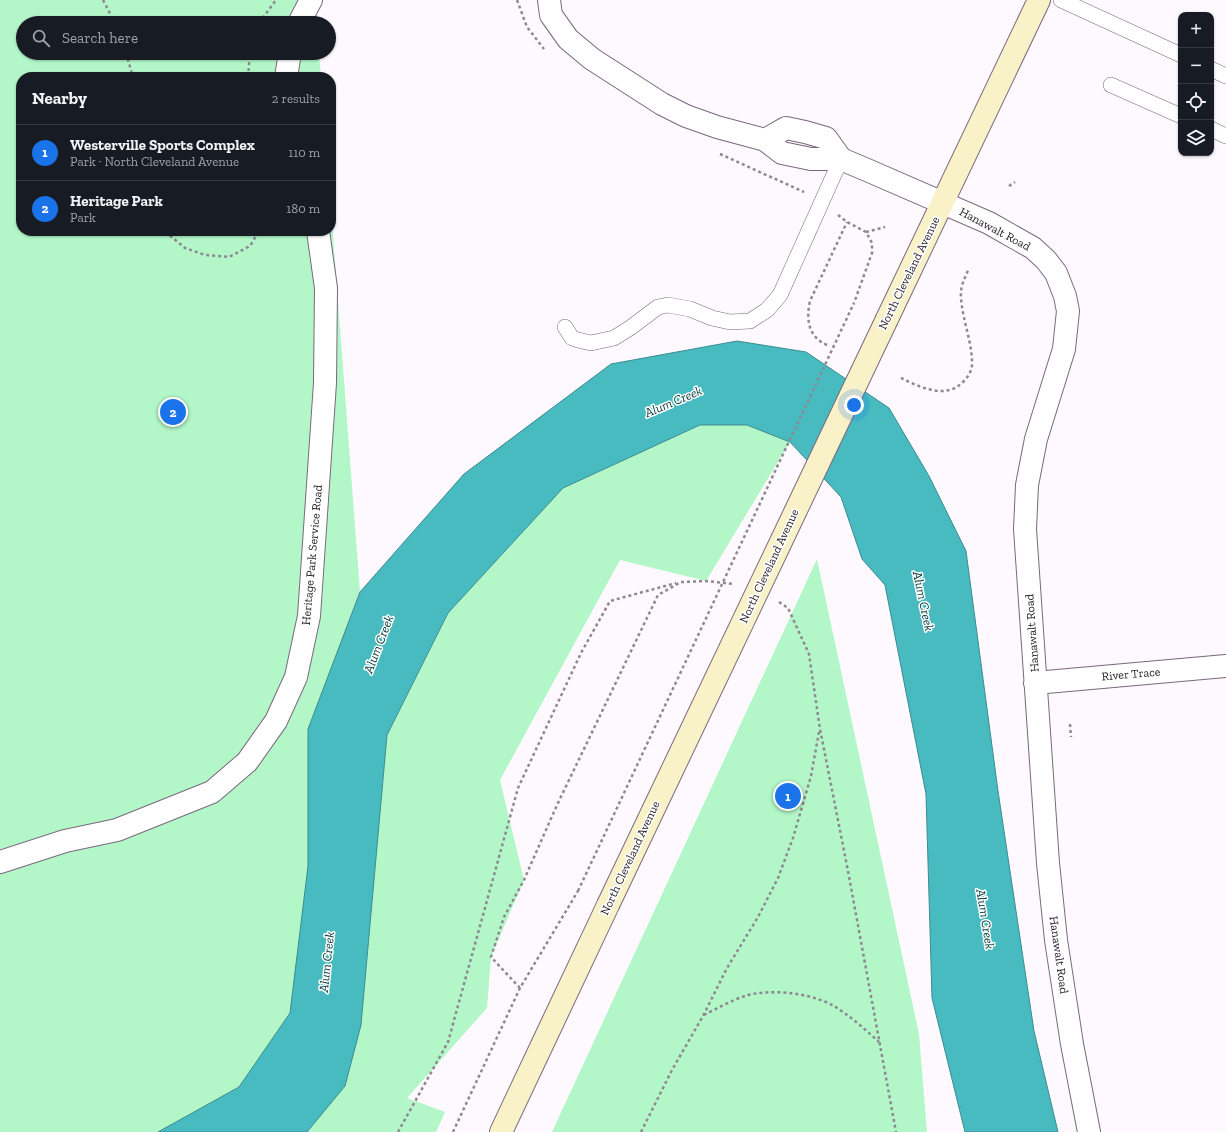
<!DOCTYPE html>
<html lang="en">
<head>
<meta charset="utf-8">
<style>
  body { margin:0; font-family:"Zilla Slab",serif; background:#242831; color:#f1f3f6 }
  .controls { position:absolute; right:12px; top:12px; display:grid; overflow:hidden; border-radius:8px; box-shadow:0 1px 3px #0004 }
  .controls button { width:36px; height:36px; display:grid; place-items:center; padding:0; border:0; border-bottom:1px solid #363941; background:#171b24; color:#f1f3f6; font:20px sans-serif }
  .you { position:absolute; left:854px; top:405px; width:14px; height:14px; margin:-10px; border:3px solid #fff; border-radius:50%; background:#1a73e8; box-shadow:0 0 0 6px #1a73e833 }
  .badge { display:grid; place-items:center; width:26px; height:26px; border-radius:50%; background:#1a73e8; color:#fff; font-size:13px; font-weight:700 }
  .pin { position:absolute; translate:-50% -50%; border:2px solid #fff; box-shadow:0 1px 4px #0006 }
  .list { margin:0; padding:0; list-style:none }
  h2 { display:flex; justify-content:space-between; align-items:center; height:52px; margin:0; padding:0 16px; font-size:17px }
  h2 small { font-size:13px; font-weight:400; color:#9ea1a6 }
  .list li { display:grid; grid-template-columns:26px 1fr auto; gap:12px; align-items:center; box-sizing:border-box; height:56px; padding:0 16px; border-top:1px solid #363941 }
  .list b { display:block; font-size:15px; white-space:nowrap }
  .list p { margin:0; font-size:13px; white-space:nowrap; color:#9ea1a6 }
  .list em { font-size:13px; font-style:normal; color:#9ea1a6 }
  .icon { flex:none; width:22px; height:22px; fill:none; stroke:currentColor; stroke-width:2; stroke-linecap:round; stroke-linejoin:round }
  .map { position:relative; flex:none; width:1226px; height:1132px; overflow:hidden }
  .search { position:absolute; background:#171b24; box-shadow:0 1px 3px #0004; left:16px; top:16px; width:320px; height:44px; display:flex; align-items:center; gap:10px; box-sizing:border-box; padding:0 14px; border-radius:22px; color:#9ea1a6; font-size:15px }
  .panel { position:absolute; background:#171b24; box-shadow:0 1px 3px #0004; left:16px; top:72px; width:320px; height:164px; border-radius:16px }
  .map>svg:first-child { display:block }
</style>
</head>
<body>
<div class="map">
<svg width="1226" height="1132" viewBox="0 0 1226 1132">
  <rect width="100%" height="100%" fill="#fdf9fe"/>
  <path fill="#b3f7c8" d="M0 0H315L317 23H23V53H319L321 77H21V231H331V208L360 592 308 729V866L290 1013 239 1087 158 1132H0Z
    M700 425H747L790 442 706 581 620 560 500 780 524 880 491 957 487 1008 407 1098 445 1112 436 1132H307L345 1086 361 1025 387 735 448 613 563 488Z
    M817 559 919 1034 927 1132H552Z"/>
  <path fill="#47bbc0" stroke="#3c8b91" d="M737 341 806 352 889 408 929 476 966 551 998 791 1034 1031 1058 1132H965L932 998 926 794 885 585 862 559 841 497 790 442 747 425H700L563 488 448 613 387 735 361 1025 345 1086 307 1132H158L239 1087 290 1013 308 866V729L360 592 464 474 611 364Z"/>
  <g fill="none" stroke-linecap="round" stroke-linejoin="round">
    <g stroke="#79687d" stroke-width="16">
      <path id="lane" d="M1061 0 1181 55
        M1211 69 1226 76
        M1111 85 1181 116
        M1211 129 1226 136
        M565 327 572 338 578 340 591 343 614 338 630 328 658 307 668 305 690 309 712 318 730 322 750 321 767 310 780 295 841 159"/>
    </g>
    <g stroke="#79687d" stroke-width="24">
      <path id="street" d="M549 0 551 15 568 39 592 59 662 104 686 116 717 127 765 140 782 153 811 159H841L867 170 989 223 1033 248 1046 260 1056 273 1065 296 1068 311 1064 349 1036 439 1027 485 1025 529 1048 863 1056 940 1072 1044 1089 1132
        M299 23 311 0
        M286 77 290 53
        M765 140 786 128 805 132 826 138 841 159
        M1035 683 1226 666
        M0 862 65 841 117 830 212 792 247 762 276 721 296 677 309 616 325 383 326 288 318 231"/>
    </g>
    <g stroke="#79687d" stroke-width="24">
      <path id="secondary" d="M887 319 1039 0
        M501 1132 608 905"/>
    </g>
    <path stroke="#8e8890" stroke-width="2.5" stroke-dasharray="3 3" stroke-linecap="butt" d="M103 0 115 23
      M517 0 527 27 544 49
      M259 23 276 0
      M126 53 133 77
      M248 77 250 53
      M720 154 804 192
      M1009 186 1015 182
      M838 215 847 222 866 232 872 243V253L854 303
      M166 231 168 234 185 248 205 255 229 257 250 246 259 231
      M866 232 885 227
      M827 345C808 337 806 319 810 301L847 222
      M901 378C920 387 945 400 963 382 969 376 973 369 972 360 971 339 962 318 961 297 960 286 965 278 969 268
      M779 602 788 608 809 654 820 729 848 871 896 1132
      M1070 724 1071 737
      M520 988 491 957 504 917 524 880 557 805 658 595 681 582 706 581 734 584
      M704 1015C716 1009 732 1000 745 996 770 988 811 993 834 1006 850 1016 865 1029 879 1042
      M398 1132 448 1042 518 788 581 653 610 601 676 583
      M453 1132 520 988 578 891
      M641 1132 672 1070 703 1016 727 968 758 917 778 878 793 838 811 776 819 732"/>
    <use href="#lane" stroke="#fff" stroke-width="15"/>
    <use href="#street" stroke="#fff" stroke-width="22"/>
    <use href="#secondary" stroke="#f9f2c9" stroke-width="22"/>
    <g stroke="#79687d" stroke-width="24" stroke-linecap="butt">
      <path id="secondary-bridge" d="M608 905 887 319"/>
    </g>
    <path stroke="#8e8890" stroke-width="2.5" stroke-dasharray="3 3" stroke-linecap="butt" d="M578 891 854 303"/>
    <use href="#secondary-bridge" stroke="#f9f2c9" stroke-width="22"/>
  </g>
  <g text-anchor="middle" stroke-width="3" stroke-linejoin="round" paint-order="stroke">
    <g font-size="12" fill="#221b24" stroke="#fff">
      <text transform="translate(995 229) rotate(28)" y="4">Hanawalt Road</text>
      <text transform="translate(909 273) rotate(-64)" y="4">North Cleveland Avenue</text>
      <text transform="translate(312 555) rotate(-85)" y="4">Heritage Park Service Road</text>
      <text transform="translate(769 566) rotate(-65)" y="4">North Cleveland Avenue</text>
      <text transform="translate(1032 633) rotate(-94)" y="4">Hanawalt Road</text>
      <text transform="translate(1131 674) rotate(-5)" y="4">River Trace</text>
      <text transform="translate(630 858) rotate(-65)" y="4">North Cleveland Avenue</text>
      <text transform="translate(1059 955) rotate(82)" y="4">Hanawalt Road</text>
    </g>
    <g font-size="13" font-style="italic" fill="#00383a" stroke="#fff">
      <text transform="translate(673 401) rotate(-23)" y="5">Alum Creek</text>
      <text transform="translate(924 601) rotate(78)" y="5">Alum Creek</text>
      <text transform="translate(378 644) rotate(-69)" y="5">Alum Creek</text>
      <text transform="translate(986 919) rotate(81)" y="5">Alum Creek</text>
      <text transform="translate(326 962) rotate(-84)" y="5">Alum Creek</text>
    </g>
  </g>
</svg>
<div class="controls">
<button>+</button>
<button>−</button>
<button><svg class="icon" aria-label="locate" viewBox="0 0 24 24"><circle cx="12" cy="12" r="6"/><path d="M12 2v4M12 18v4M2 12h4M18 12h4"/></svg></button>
<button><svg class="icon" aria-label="layers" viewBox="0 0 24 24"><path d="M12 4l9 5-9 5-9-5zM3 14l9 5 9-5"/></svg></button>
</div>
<div class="you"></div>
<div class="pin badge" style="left:788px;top:796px">1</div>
<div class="pin badge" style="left:173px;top:412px">2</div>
<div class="search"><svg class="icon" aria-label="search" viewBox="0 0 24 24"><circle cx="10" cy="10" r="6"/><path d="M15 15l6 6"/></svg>Search here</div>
<section class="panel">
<h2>Nearby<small>2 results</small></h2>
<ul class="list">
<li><span class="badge">1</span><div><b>Westerville Sports Complex</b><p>Park · North Cleveland Avenue</p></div><em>110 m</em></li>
<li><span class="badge">2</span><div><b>Heritage Park</b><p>Park</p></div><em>180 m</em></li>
</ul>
</section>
</div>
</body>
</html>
